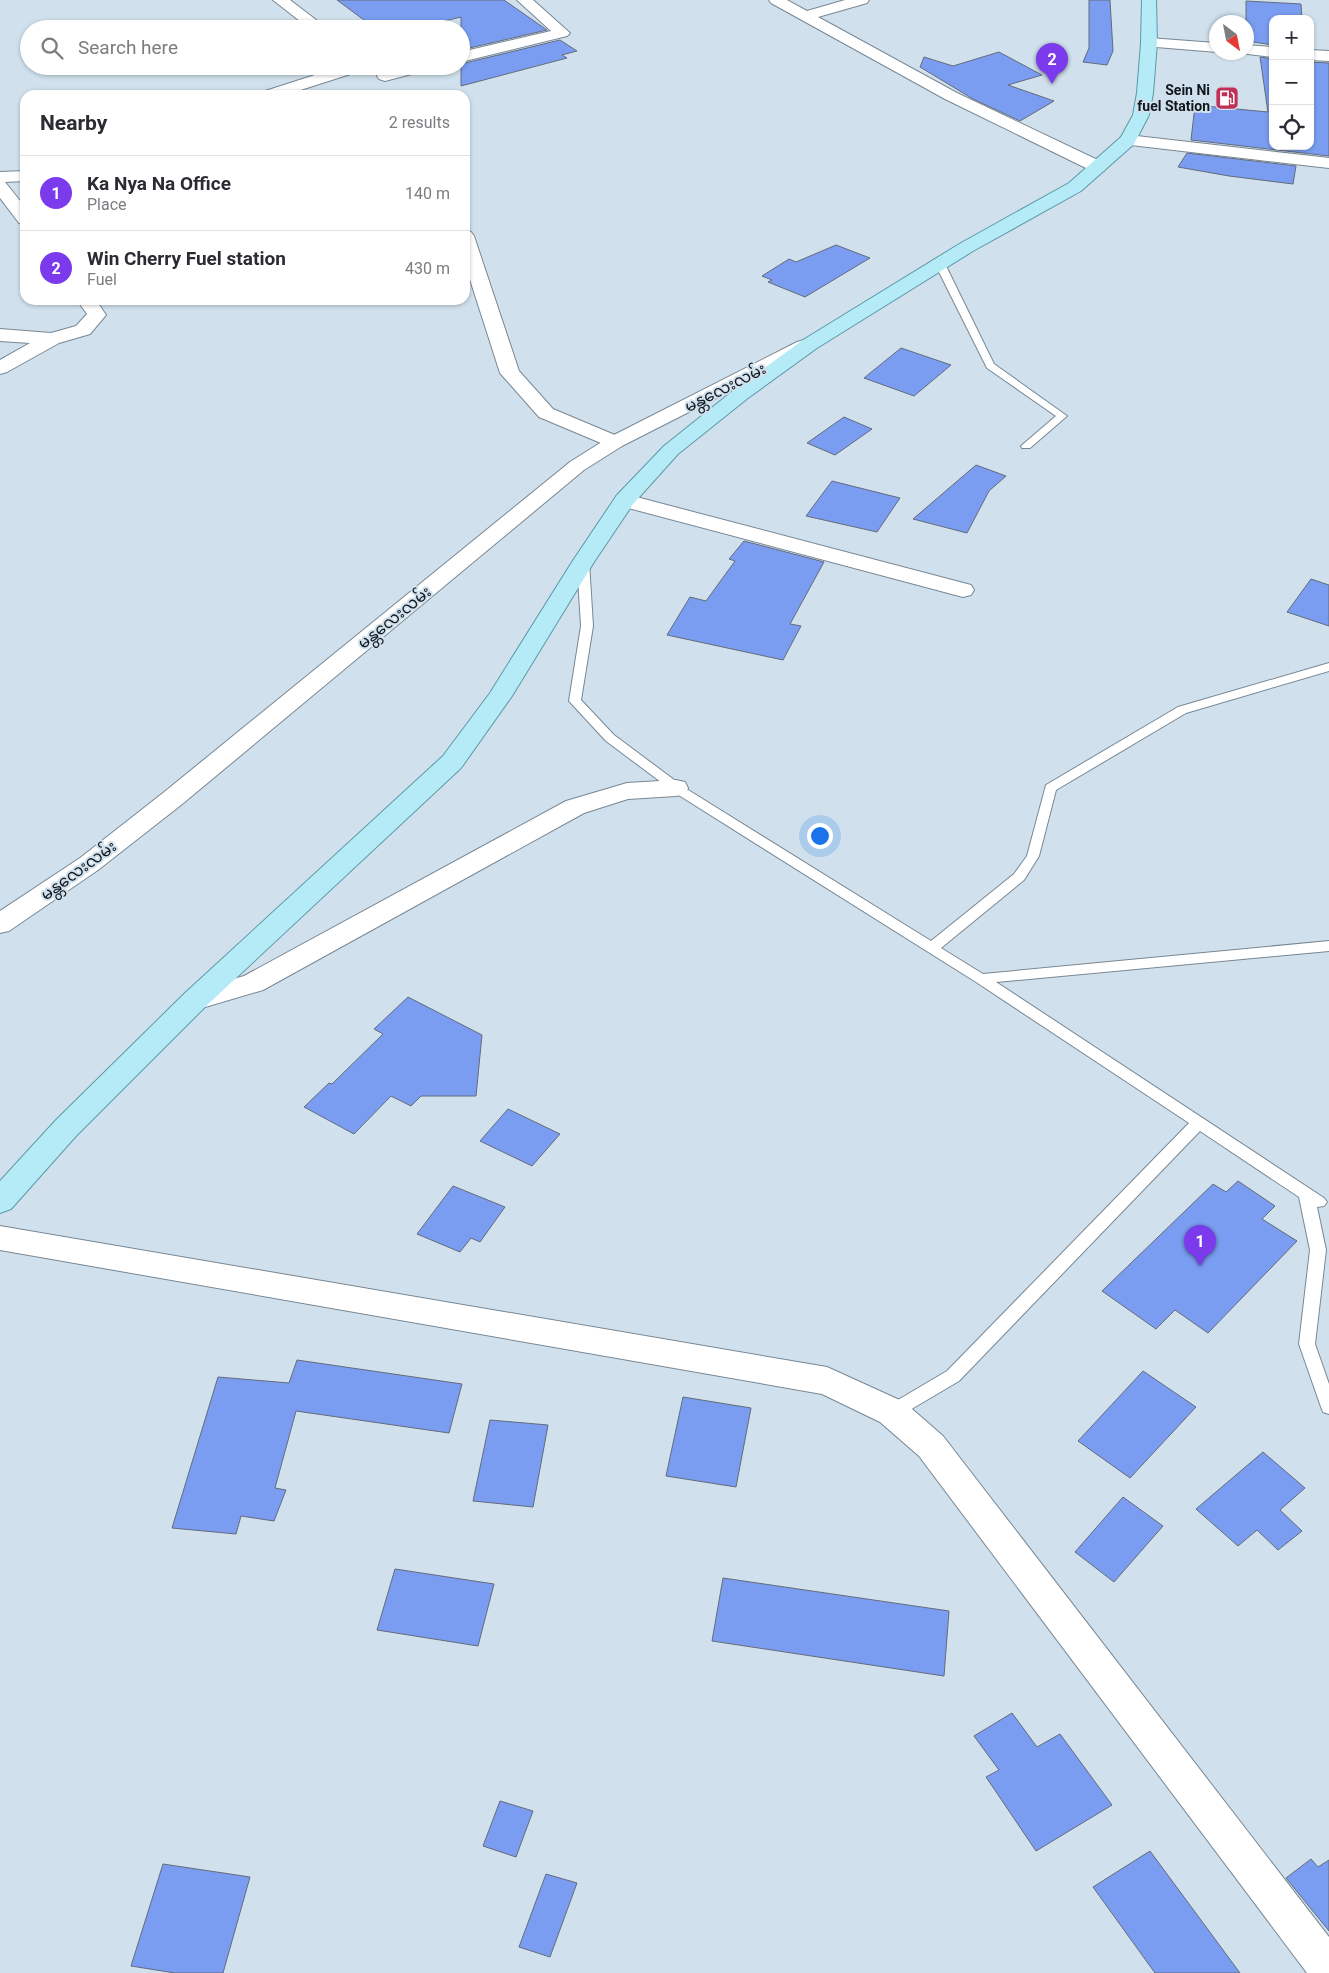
<!DOCTYPE html>
<html lang="en">
<head>
<meta charset="utf-8">
<style>
  body { margin:0; font-family:Roboto,"Noto Sans Myanmar",sans-serif; background:#f2f2f3; color:#2b2b33 }
  .controls { position:absolute; right:15px; top:15px; display:grid; overflow:hidden; border-radius:10px; box-shadow:0 1px 4px #0004 }
  .controls button { width:45px; height:45px; display:grid; place-items:center; padding:0; border:0; border-bottom:1px solid #e1e1e2; background:#fff; color:#2b2b33; font:25px sans-serif }
  .compass { position:absolute; left:1209px; top:15px; width:45px; height:45px; border-radius:50%; background:#fff; box-shadow:0 1px 4px #0004; rotate:148deg }
  .you { position:absolute; left:819px; top:835px; width:18px; height:18px; margin:-12px; border:4px solid #fff; border-radius:50%; background:#1a73e8; box-shadow:0 0 0 8px #1a73e833 }
  .badge { display:grid; place-items:center; width:32px; height:32px; border-radius:50%; background:#7c3aed; color:#fff; font-size:16px; font-weight:700 }
  .pin { position:absolute; translate:-50% -41px; filter:drop-shadow(0 1px 2px #0008) }
  .pin::after { content:''; position:absolute; top:26px; width:18px; height:15px; background:inherit; clip-path:polygon(0 0,100% 0,50% 100%) }
  .list { margin:0; padding:0; list-style:none }
  h2 { display:flex; justify-content:space-between; align-items:center; height:65px; margin:0; padding:0 20px; font-size:21px }
  h2 small { font-size:16px; font-weight:400; color:#7c7c81 }
  .list li { display:grid; grid-template-columns:32px 1fr auto; gap:15px; align-items:center; box-sizing:border-box; height:75px; padding:0 20px; border-top:1px solid #e1e1e2 }
  .list b { display:block; font-size:19px; white-space:nowrap }
  .list p { margin:0; font-size:16px; white-space:nowrap; color:#7c7c81 }
  .list em { font-size:16px; font-style:normal; color:#7c7c81 }
  .icon { flex:none; width:28px; height:28px; fill:none; stroke:currentColor; stroke-width:2; stroke-linecap:round; stroke-linejoin:round }
  .map { position:relative; flex:none; width:1329px; height:1973px; overflow:hidden }
  .search { position:absolute; background:#fff; box-shadow:0 1px 4px #0004; left:20px; top:20px; width:450px; height:55px; display:flex; align-items:center; gap:12px; box-sizing:border-box; padding:0 18px; border-radius:28px; color:#7c7c81; font-size:19px }
  .panel { position:absolute; background:#fff; box-shadow:0 1px 4px #0004; left:20px; top:90px; width:450px; height:215px; border-radius:15px }
  .map>svg:first-child { display:block }
</style>
</head>
<body>
<div class="map">
<svg width="1329" height="1973" viewBox="0 0 1329 1973">
  <rect width="100%" height="100%" fill="#d0e1ed"/>
  <path fill="#7a9df1" stroke="#646b7a" d="M337 0H504L547 30 461 50V17L412 29H376Z
    M1089 0H1110L1113 51 1107 65 1083 62 1089 48Z
    M1246 1 1301 4 1302 19H1273V45L1246 41Z
    M560 40 577 51 562 55 567 58 461 86V64Z
    M999 52 1042 75 1008 85 1054 101 1020 121 973 99 920 67 924 57 953 66Z
    M1260 57 1273 59V146H1310V62L1329 63V156L1191 140 1195 105 1268 112Z
    M1187 153 1296 166 1293 184 1229 176 1178 167Z
    M836 245 870 258 805 297 768 282 772 280 762 276 789 259 796 262Z
    M901 348 951 365 914 396 864 378Z
    M844 417 872 429 835 455 807 443Z
    M976 465 1006 476 989 491 967 533 913 519Z
    M832 481 900 498 877 532 806 516Z
    M744 541 824 562 790 624 801 626 783 660 667 635 690 597 706 601 735 561 729 559Z
    M1311 579 1329 585V626L1287 612Z
    M408 997 482 1035 476 1096H421L411 1106 391 1096 354 1134 304 1107 329 1083 332 1084 383 1034 374 1029Z
    M508 1109 560 1134 532 1166 480 1141Z
    M1238 1181 1275 1206 1262 1219 1297 1241 1208 1333 1175 1310 1156 1329 1102 1291 1213 1184 1226 1192Z
    M453 1186 505 1207 480 1242 471 1238 460 1252 417 1234Z
    M297 1360 462 1384 449 1433 296 1411 275 1488 286 1490 274 1521 241 1516 236 1534 172 1528 218 1377 289 1383Z
    M1143 1371 1196 1407 1130 1478 1078 1441Z
    M683 1397 751 1408 736 1487 666 1476Z
    M490 1420 548 1425 533 1507 473 1501Z
    M1263 1452 1305 1488 1280 1510 1302 1531 1278 1550 1257 1530 1238 1546 1196 1509Z
    M1123 1497 1163 1526 1114 1582 1075 1552Z
    M395 1569 494 1584 478 1646 377 1630Z
    M723 1578 949 1611 944 1676 712 1641Z
    M1012 1713 1037 1747 1060 1734 1112 1805 1036 1851 986 1777 999 1770 974 1736Z
    M500 1801 533 1811 516 1857 483 1846Z
    M1150 1851 1240 1973H1155L1093 1887Z
    M1311 1859 1318 1867 1329 1860V1931L1286 1878Z
    M163 1864 250 1877 223 1973H175L131 1966Z
    M546 1874 577 1883 550 1957 519 1947Z"/>
  <g fill="none" stroke-linecap="round" stroke-linejoin="round">
    <g stroke="#788793" stroke-width="2">
      <path id="service" d="M940 261 945 264 994 364 1067 416 1030 448H1022L1021 446 1056 416 987 368 935 264Z
        M583 559 589 562 593 626 581 700 614 735 685 788 931 941 1014 874 1027 856 1046 785 1178 707 1329 663V671L1186 713 1056 790 1039 856 1024 880 941 948 983 974 1329 941V951L996 982 1324 1198 1327 1202 1324 1206 1317 1207 1326 1250 1315 1344 1329 1384V1414L1323 1412 1321 1407 1299 1344 1310 1250 1299 1197 1200 1131 959 1381 898 1417 892 1419 886 1417 884 1412 886 1407 947 1371 1189 1123 976 982 677 794 606 741 569 701 581 626 577 562Z"/>
    </g>
    <g stroke="#788793" stroke-width="2">
      <path id="minor" d="M273 0H290L328 29H310Z
        M517 0H533L570 33 567 36 461 62V52L551 31Z
        M769 0H787L807 11 845 0H869L867 3 818 17 957 93 1104 163 1107 167 1104 171 1098 172 1092 171 945 99 771 3Z
        M1149 38 1216 43 1217 52 1144 46 1141 43 1144 40Z
        M1246 45 1273 47V57L1240 53 1246 52Z
        M1310 50 1329 51V61L1310 60Z
        M343 66H368L366 69 285 95H260L262 92Z
        M405 66H433L431 69 385 81 379 79 377 76 379 73Z
        M1128 135 1329 158V168L1122 144 1120 140 1122 136Z
        M25 171V181L5 182 25 207V224L19 223 0 198V172Z
        M465 231 471 232 474 236 519 371 553 409 622 438 625 442 622 446 615 448 608 446 539 417 500 373 465 264Z
        M77 300H96L106 315 90 334 59 343 7 372 0 374V360L30 343 0 341V329L51 333 76 326 87 314Z
        M625 494 971 585 974 590 971 595 963 597 617 505 614 500 617 495Z
        M676 780 685 782 688 788 685 794 676 796 628 799 584 813 263 990 195 1010 185 1007 181 1000 185 993 244 976 566 801 627 783Z
        M0 1226 827 1367 904 1402 943 1436 1329 1937V1973H1307L919 1456 880 1422 822 1394 0 1250Z"/>
    </g>
    <g stroke="#788793" stroke-width="2">
      <path id="secondary" d="M804 340 811 342 814 346 811 350 622 446 584 470 181 805 98 870 9 931 0 933V911L80 858 163 793 570 462 608 438 797 342Z"/>
    </g>
    <g stroke="#5c98a7" stroke-width="2">
      <path id="primary" d="M1142 0H1156L1157 43 1153 93 1149 115 1134 144 1081 191 973 251 817 348 748 398 678 454 633 504 594 562 512 696 461 768 205 1007 76 1136 11 1209 0 1213V1181L56 1120 185 993 443 756 490 693 572 562 617 495 664 446 734 390 803 340 961 243 1069 183 1121 137 1133 115 1137 93 1141 43Z"/>
    </g>
    <use href="#service" fill="#fff" fill-rule="evenodd"/>
    <use href="#minor" fill="#fff" fill-rule="evenodd"/>
    <use href="#secondary" fill="#fff" fill-rule="evenodd"/>
    <use href="#primary" fill="#b5ebf7" fill-rule="evenodd"/>
  </g>
  <defs>
    <g id="fuel-square" transform="scale(1.25)"><rect x="-9" y="-9" width="18" height="18" rx="4" fill="#bf2f56" stroke="#d0e1ed"/><path d="M-5.5-6h7V0h2V4h1.3V-2.5L3-4.5l.8-.8L6-3V5H2.5V1h-1V6h-7ZM-4.2-4.7v3.2H.2V-4.7Z" fill="#fff"/></g>
  </defs>
  <g fill-rule="evenodd">
    <use href="#fuel-square" x="1227" y="98"/>
  </g>
  <g text-anchor="middle" stroke-width="4" stroke-linejoin="round" paint-order="stroke">
    <g font-size="14" font-weight="bold" fill="#11171c" stroke="#d0e1ed" text-anchor="end">
      <text x="1210" y="95">Sein Ni<tspan x="1210" dy="16">fuel Station</tspan></text>
    </g>
    <g font-size="16" fill="#11171c" stroke="#d0e1ed">
      <text transform="translate(725 387) rotate(-27)" y="6">မန္တလေးလမ်း</text>
      <text transform="translate(394 617) rotate(-39)" y="6">မန္တလေးလမ်း</text>
      <text transform="translate(78 870) rotate(-36)" y="6">မန္တလေးလမ်း</text>
    </g>
  </g>
</svg>
<div class="controls">
<button>+</button>
<button>−</button>
<button><svg class="icon" aria-label="locate" viewBox="0 0 24 24"><circle cx="12" cy="12" r="6"/><path d="M12 2v4M12 18v4M2 12h4M18 12h4"/></svg></button>
</div>
<svg class="compass" viewBox="-18 -18 36 36"><path d="M0-13l5 13h-10z" fill="#e53935"/><path d="M0 13l5-13h-10z" fill="#7c7c81"/></svg>
<div class="you"></div>
<div class="pin badge" style="left:1200px;top:1266px">1</div>
<div class="pin badge" style="left:1052px;top:84px">2</div>
<div class="search"><svg class="icon" aria-label="search" viewBox="0 0 24 24"><circle cx="10" cy="10" r="6"/><path d="M15 15l6 6"/></svg>Search here</div>
<section class="panel">
<h2>Nearby<small>2 results</small></h2>
<ul class="list">
<li><span class="badge">1</span><div><b>Ka Nya Na Office</b><p>Place</p></div><em>140 m</em></li>
<li><span class="badge">2</span><div><b>Win Cherry Fuel station</b><p>Fuel</p></div><em>430 m</em></li>
</ul>
</section>
</div>
</body>
</html>
